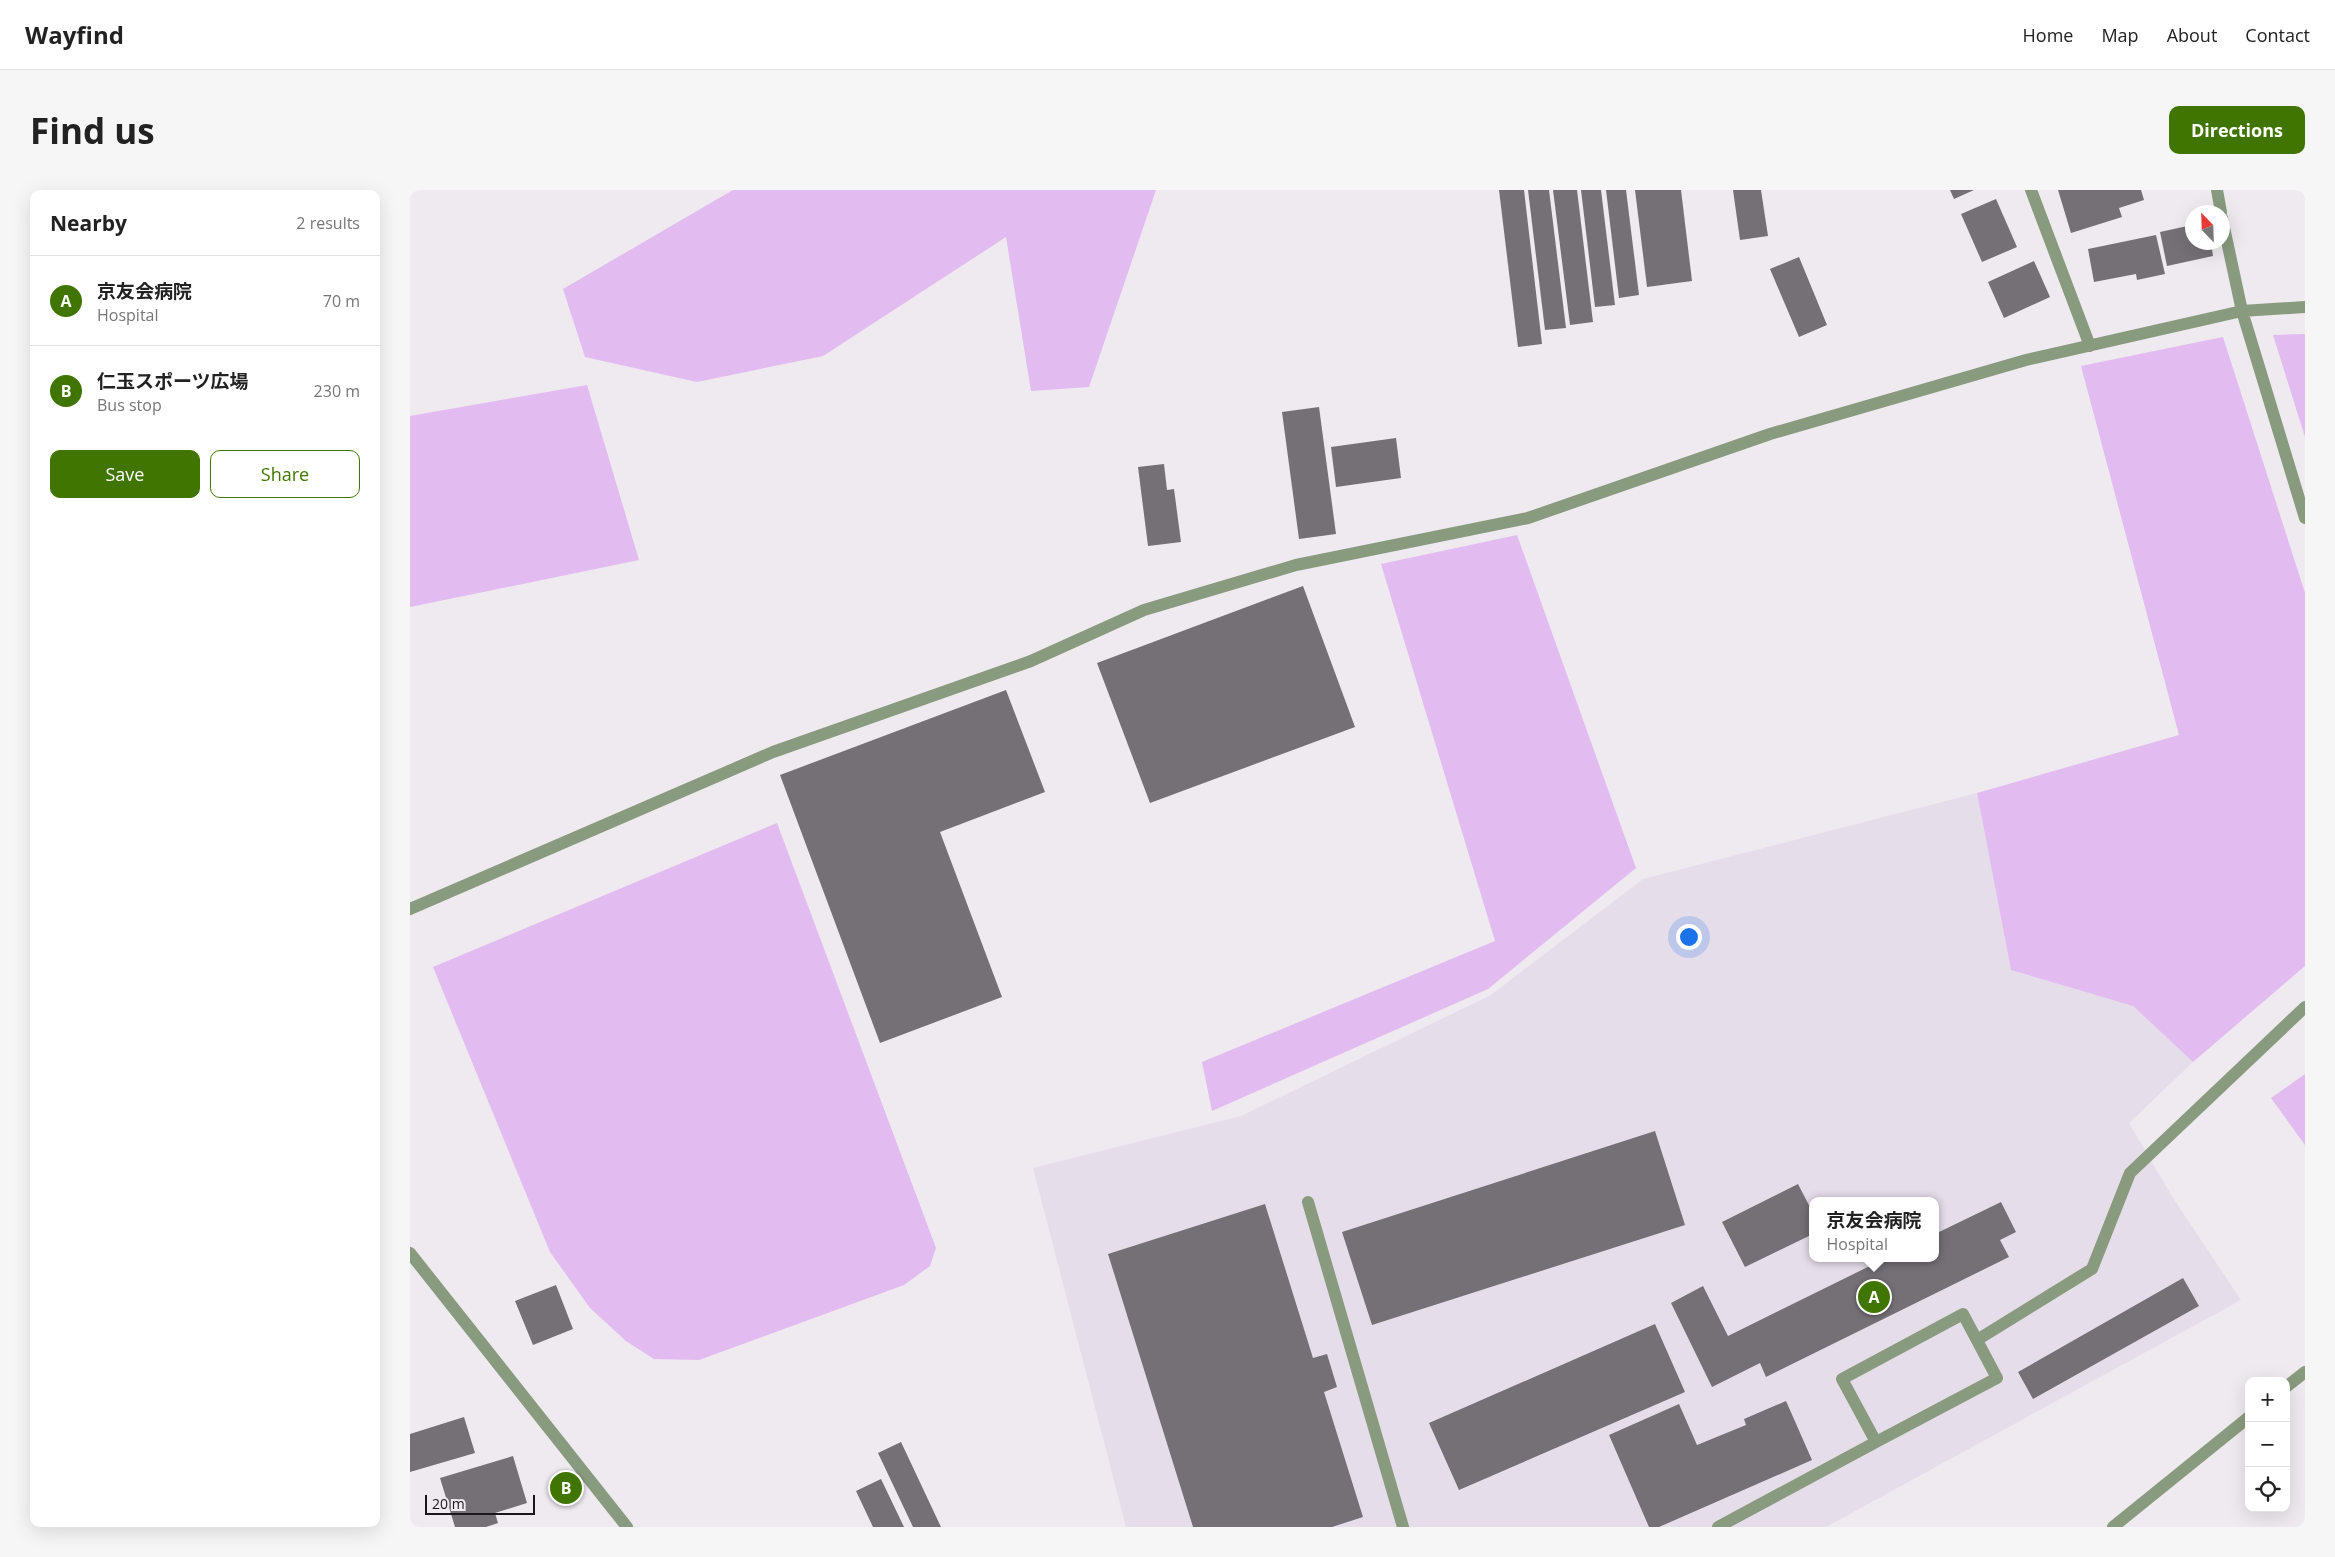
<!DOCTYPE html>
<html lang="en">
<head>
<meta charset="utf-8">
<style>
  body { margin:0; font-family:"Open Sans","Noto Sans JP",sans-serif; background:#f6f6f6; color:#222 }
  .controls { position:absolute; right:15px; bottom:15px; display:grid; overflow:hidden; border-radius:10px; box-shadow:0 5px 20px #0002 }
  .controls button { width:45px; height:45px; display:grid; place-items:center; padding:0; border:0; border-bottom:1px solid #e0e0e0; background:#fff; color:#222; font:25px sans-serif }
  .compass { position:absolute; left:1775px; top:15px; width:45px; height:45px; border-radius:50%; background:#fff; box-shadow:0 5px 20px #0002; rotate:337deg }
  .scale { position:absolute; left:15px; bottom:12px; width:110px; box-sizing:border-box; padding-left:5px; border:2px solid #191719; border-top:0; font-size:14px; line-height:18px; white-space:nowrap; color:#191719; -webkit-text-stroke:4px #efe9f0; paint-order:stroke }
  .you { position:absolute; left:1278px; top:746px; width:18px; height:18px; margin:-12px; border:4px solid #fff; border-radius:50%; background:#1a73e8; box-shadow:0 0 0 8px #1a73e833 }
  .badge { display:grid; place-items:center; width:32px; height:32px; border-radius:50%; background:#3f7500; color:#fff; font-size:16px; font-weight:700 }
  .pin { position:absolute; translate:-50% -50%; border:2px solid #fff; box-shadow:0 1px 5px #0006 }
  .popup { position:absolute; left:1399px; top:1007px; width:130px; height:65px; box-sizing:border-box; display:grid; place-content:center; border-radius:10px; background:#fff; filter:drop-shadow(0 1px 4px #0005); font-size:16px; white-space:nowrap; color:#767676 }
  .popup b { font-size:19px; color:#222 }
  .popup::after { content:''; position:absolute; left:50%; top:100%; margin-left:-10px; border:10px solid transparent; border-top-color:#fff }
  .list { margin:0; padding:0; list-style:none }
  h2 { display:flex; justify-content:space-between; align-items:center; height:65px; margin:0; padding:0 20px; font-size:21px }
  h2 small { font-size:16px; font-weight:400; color:#767676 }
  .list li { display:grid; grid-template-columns:32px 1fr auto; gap:15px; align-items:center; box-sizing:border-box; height:90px; padding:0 20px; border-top:1px solid #e0e0e0 }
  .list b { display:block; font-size:19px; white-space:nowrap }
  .list p { margin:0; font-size:16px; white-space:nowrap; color:#767676 }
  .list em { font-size:16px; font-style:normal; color:#767676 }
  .actions { display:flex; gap:10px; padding:15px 20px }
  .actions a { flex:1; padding:11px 0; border:1px solid #3f7500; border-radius:10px; text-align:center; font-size:18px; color:#3f7500 }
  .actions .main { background:#3f7500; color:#fff }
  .icon { flex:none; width:28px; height:28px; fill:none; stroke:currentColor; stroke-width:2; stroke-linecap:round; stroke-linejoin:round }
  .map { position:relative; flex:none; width:1895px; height:1337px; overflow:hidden; border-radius:10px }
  header { display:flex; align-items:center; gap:30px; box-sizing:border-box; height:70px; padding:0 25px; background:#fff; border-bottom:1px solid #e0e0e0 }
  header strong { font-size:24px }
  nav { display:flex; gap:28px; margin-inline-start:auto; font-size:18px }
  .intro { display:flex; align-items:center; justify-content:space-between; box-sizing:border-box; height:120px; padding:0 30px }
  h1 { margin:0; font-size:35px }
  .button { padding:12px 22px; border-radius:10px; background:#3f7500; color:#fff; font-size:18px; font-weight:700 }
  main { display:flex; gap:30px; padding:0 30px }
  aside { flex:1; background:#fff; border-radius:10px; box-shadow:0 5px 20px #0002 }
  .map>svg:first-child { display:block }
</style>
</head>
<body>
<header>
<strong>Wayfind</strong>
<nav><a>Home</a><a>Map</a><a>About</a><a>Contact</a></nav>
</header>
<div class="intro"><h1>Find us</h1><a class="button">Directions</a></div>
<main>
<aside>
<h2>Nearby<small>2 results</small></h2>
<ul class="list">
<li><span class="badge">A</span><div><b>京友会病院</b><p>Hospital</p></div><em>70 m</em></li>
<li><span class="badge">B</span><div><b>仁玉スポーツ広場</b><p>Bus stop</p></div><em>230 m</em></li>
</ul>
<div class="actions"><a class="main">Save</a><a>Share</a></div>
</aside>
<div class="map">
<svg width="1895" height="1337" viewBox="0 0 1895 1337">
  <rect width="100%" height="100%" fill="#efe9f0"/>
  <path fill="#e6ddea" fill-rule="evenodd" d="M1567 603 1601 780 1723 816 1783 872 1719 933 1763 1008 1831 1110 1416 1337H716L623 978 831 926 1081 805 1233 689ZM1403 1011H1525V1068H1403Z"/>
  <path fill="#e2bbf0" d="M323 0H746L679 197 621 201 596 47 413 166 287 192 175 167 153 99Z
    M1895 144V247L1863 145Z
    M1813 147 1895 403V776L1783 872 1723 816 1601 780 1567 603 1769 545 1671 176Z
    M177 195 229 370 0 417V226Z
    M1107 345 1226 678 1078 799 802 921 792 872 1085 751 971 374Z
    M367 633 526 1058 520 1076 494 1095 289 1170 244 1169 216 1151 180 1118 140 1062 23 777Z
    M1895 884V955L1861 908Z"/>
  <path fill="#747076" d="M1089 0H1114L1132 154 1108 157Z
    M1118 0H1139L1156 138 1135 140Z
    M1143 0H1167L1183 132 1160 135Z
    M1171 0H1191L1205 115 1185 117Z
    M1196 0H1216L1229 105 1209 108Z
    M1225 0H1271L1282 91 1237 97Z
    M1323 0H1351L1358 46 1330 50Z
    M1540 0H1564L1544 9Z
    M1648 0H1731L1734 10 1709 18 1712 27 1661 43Z
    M1586 9 1607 57 1572 72 1551 24Z
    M1782 35V52H1801L1803 66 1757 76 1750 42Z
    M1746 45 1755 84 1727 90 1726 84 1684 92 1678 59Z
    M1389 67 1417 135 1389 147 1360 79Z
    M1624 71 1640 107 1594 128 1578 92Z
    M909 217 926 344 889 349 872 222Z
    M986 248 991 288 926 297 921 257Z
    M754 274 757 300 764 299 771 352 738 356 728 277Z
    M893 396 945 537 740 613 687 473Z
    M596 500 635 602 530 642 592 807 470 853 370 585Z
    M1245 941 1275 1035 962 1135 932 1042Z
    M1388 994 1403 1023V1044L1335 1077 1312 1032Z
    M1591 1012 1606 1042 1590 1050 1599 1067 1356 1187 1350 1173 1302 1197 1261 1113 1293 1096 1318 1146 1476 1068H1525V1044Z
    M855 1014 903 1168 917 1164 927 1197 914 1202 953 1327 922 1337H783L698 1064Z
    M1773 1088 1789 1116 1623 1209 1608 1182Z
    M146 1095 163 1139 123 1155 105 1111Z
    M1245 1134 1275 1202 1049 1300 1019 1233Z
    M1376 1211 1402 1270 1249 1337H1239L1199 1245 1269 1214 1287 1255 1336 1235 1334 1229Z
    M54 1227 65 1263 0 1282V1244Z
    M491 1252 531 1337H503L468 1263Z
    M103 1266 117 1313 85 1323 88 1333 76 1337H45L30 1288Z
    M471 1289 494 1337H463L446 1301Z"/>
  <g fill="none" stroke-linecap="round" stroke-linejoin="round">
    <path stroke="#899b7e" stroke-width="12" d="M1621 0 1680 156
      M1807 0 1811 22
      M1812 28 1832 121 1895 328
      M0 719 363 562 621 471 734 420 886 375 1118 328 1360 244 1616 170 1832 121 1895 117
      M898 1012 993 1337
      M0 1063 217 1337
      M1553 1124 1587 1188 1466 1252 1432 1189Z
      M1567 1150 1682 1079 1720 983 1895 817
      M1876 1197 1895 1182
      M1308 1337 1466 1252
      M1703 1337 1839 1227"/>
  </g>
</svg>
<div class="controls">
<button>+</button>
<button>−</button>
<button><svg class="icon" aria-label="locate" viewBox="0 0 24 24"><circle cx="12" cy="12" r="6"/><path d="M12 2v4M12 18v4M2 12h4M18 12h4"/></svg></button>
</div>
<svg class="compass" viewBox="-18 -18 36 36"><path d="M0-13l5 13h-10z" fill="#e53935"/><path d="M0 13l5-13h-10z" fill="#767676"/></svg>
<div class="scale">20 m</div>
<div class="you"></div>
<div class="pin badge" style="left:1464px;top:1107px">A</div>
<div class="popup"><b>京友会病院</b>Hospital</div>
<div class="pin badge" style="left:156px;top:1298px">B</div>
</div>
</main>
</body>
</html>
